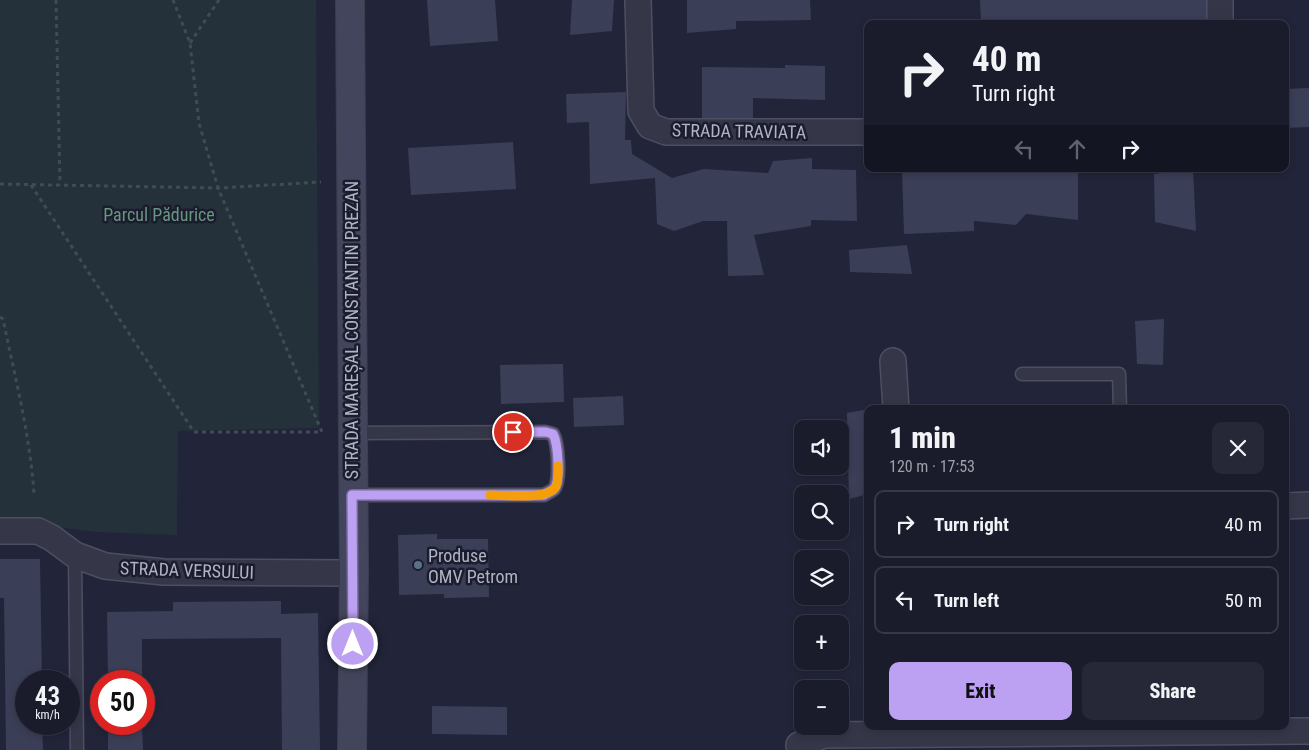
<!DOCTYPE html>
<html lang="en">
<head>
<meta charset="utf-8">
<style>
	:root { --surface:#1a1b2b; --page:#272837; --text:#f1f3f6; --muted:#9fa1a9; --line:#383947; --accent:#bca0f2 }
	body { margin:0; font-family:"Roboto Condensed",sans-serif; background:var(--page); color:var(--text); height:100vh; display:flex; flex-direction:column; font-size:19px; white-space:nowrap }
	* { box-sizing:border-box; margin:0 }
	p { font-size:16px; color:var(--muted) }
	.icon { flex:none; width:28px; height:28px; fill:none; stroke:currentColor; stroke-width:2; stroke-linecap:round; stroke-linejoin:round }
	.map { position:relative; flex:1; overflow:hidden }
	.details { position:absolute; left:864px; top:405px; width:425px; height:325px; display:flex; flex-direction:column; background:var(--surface); border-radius:10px; box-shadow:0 2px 8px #0003,0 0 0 1px var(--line) }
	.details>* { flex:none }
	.hud { position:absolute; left:864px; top:20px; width:425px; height:152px; border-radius:10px; box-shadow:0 2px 8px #0003,0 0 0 1px var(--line); background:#1a1b2b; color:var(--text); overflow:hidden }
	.buttons { position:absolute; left:794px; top:420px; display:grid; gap:10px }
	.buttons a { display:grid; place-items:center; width:55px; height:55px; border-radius:10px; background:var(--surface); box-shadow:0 2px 8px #0003,0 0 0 1px var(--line); font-size:25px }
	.speed { position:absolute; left:15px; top:670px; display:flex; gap:10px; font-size:25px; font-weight:700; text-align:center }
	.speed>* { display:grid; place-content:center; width:65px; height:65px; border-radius:50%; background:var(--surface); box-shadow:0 2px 8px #0003,0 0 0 1px var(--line); line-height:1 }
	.speed small { font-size:12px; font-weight:400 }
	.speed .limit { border:8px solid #d22; background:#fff; color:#111 }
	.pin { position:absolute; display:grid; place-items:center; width:42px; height:42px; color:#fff; margin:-21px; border:2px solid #fff; border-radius:50%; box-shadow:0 1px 5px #0007 }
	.me { position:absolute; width:55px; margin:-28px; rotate:0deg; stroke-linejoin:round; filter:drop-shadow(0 0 4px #0008) }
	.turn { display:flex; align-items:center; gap:18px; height:105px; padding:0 25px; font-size:22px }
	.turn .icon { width:65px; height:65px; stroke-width:2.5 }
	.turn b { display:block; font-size:35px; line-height:42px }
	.lanes { display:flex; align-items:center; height:48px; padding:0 25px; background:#0003; justify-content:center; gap:25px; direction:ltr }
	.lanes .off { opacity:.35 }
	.round { display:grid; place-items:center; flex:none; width:52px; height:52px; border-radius:10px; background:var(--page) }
	.head { display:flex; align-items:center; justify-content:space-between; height:85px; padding:0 25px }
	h1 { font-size:30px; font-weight:800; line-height:38px }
	.button { display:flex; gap:10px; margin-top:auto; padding:10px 25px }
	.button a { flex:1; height:58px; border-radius:10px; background:var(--accent); color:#111; font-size:20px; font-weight:800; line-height:58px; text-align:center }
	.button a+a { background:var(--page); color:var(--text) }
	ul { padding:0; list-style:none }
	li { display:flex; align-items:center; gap:15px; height:68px; margin:0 10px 8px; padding:0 15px; border:2px solid var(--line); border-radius:10px }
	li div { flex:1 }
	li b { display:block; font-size:19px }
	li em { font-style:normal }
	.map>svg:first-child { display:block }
	.green { fill:#24303a }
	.building { fill:#3b3e57 }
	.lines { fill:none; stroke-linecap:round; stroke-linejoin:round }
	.lane-casing { stroke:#4d4f61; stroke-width:15 }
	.street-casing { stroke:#4d4f61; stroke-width:28 }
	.secondary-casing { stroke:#3c3e4f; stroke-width:30 }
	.path { stroke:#3e4c54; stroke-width:3; stroke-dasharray:4 4; stroke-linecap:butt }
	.lane { stroke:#353749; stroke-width:12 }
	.street { stroke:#353749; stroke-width:25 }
	.secondary { stroke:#43455c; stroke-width:28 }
	.route-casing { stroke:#7a689d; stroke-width:12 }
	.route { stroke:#bca0f2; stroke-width:9 }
	.slow { stroke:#f59e0b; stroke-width:9 }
	.service-dot { fill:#5c6f8a; stroke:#1b1d2e; stroke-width:2 }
	.labels { text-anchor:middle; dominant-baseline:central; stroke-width:5; stroke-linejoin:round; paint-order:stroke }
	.street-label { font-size:18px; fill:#b0b2c5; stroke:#1b1d2e }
	.park-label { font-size:18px; fill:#689681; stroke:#1b1d2e }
	.poi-label { font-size:18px; fill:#b0b2c5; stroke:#1b1d2e; text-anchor:start }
</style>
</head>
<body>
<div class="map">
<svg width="1309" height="750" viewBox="0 0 1309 750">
	<rect width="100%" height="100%" fill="#222439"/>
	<polygon class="green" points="0,0 316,0 319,428 178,431 177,535 95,532 42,525 0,526"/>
	<g class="building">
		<polygon points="427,0 495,0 498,41 430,46"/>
		<polygon points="572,0 614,0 612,31 570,35"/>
		<polygon points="687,0 810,0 811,20 736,21 736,29 687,33"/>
		<polygon points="980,0 1206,0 1206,24 1040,24 1040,20 981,24"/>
		<polygon points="785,65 825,66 825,100 753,98 753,118 702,118 702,67 785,68"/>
		<polygon points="1309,88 1309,127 1285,128 1285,89"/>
		<polygon points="626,92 625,140 631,140 632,154 672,178 704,169 768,173 773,161 812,158 812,169 856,170 857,221 811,220 811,226 754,235 764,275 728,276 727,221 703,221 674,231 657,224 655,178 590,184 589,122 567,123 566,94"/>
		<polygon points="513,142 516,189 411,195 408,148"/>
		<polygon points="902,169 1078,169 1078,220 1026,214 1016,225 974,221 974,231 904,234"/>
		<polygon points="1193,169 1196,231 1155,222 1154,174"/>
		<polygon points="907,245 912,274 850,272 849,250"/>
		<polygon points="1164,319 1163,365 1137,364 1135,321"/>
		<polygon points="563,364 564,402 501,404 500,365"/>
		<polygon points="623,396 624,425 574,427 573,398"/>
		<polygon points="868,409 868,494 849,499 847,413"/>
		<polygon points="437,534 437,539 488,539 489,597 444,598 444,594 399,595 398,535"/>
		<polygon points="0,559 40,559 42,681 26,681 26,724 42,724 43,750 6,750 4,598 0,598"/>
		<polygon points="281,601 281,614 318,613 320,750 282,750 281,638 142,639 142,681 108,681 107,612 173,611 173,602"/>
		<polygon points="432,706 507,707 507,735 432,734"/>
		<polygon points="108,724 142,724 143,750 108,750"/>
	</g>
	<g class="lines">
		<g class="lane-casing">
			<g id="lane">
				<polyline points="1022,374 1119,374 1120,409"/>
				<path d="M 352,433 L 545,432 L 553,434 C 558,443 561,481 554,489 C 552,491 547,493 544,495 L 352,495"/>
				<polyline points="75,555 77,750"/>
			</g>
		</g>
		<g class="street-casing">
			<g id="street">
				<polyline points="638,0 641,111 650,126 666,132 868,132"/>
				<polyline points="1220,24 1220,0"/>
				<polyline points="893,361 896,409"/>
				<polyline points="1285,506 1309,505"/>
				<polyline points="0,531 38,531 52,538 75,555 105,566 164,572 354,573"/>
				<polyline points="799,745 824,735 1309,731"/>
			</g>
		</g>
		<g class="secondary-casing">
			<polyline id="secondary" points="350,0 354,573 352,750"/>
		</g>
		<g class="path">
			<polyline points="56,0 60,184"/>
			<polyline points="190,43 219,0"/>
			<polyline points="0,184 218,188 321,182"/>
			<polyline points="31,185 194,432 322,432 218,188 199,123 190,43 173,0"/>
			<path d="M 0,317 L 3,319 C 15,377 30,435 34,494"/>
		</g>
		<use href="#lane" class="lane"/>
		<use href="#street" class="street"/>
		<use href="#secondary" class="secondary"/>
	</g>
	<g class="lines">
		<g class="route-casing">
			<path id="route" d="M 353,644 L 352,495 L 544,495 C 547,493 552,491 554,489 C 561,481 558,443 553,434 L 546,432 L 513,432"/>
		</g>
		<use href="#route" class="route"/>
		<path class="slow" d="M 490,495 C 505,495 545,500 555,488 C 559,483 558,472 558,466"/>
	</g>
	<circle class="service-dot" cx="418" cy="565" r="5"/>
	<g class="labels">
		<g class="street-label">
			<text transform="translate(739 131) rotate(1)">STRADA TRAVIATA</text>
			<text transform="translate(351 330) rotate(-90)">STRADA MAREȘAL CONSTANTIN PREZAN</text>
			<text transform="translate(187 570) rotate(2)">STRADA VERSULUI</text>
		</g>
		<g class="park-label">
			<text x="159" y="214">Parcul Pădurice</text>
		</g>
		<g class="poi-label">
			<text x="428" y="555">Produse<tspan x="428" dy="21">OMV Petrom</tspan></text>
		</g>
	</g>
</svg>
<div class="buttons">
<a><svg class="icon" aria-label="sound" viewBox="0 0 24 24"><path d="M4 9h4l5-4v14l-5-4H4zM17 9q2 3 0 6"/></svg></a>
<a><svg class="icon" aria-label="search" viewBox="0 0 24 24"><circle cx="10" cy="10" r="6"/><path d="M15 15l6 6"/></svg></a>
<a><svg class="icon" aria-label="layers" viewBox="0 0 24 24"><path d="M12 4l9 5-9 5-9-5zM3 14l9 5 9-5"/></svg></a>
<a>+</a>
<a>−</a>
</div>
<div class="speed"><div>43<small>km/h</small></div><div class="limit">50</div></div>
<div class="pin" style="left:513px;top:432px;background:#d93025"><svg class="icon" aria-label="arrive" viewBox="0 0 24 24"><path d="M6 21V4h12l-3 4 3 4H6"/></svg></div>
<svg class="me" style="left:353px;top:644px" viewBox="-20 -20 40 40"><circle r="17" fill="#bca0f2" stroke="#fff" stroke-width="3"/><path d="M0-11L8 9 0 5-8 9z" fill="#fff"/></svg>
<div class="hud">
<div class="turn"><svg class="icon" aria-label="right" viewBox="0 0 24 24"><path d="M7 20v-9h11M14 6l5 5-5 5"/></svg><div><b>40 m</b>Turn right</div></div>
<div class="lanes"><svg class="icon off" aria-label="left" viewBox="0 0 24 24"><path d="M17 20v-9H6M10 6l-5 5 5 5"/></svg><svg class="icon off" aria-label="ahead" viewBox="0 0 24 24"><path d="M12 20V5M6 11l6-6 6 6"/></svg><svg class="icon" aria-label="right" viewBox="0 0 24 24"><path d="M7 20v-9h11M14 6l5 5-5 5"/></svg></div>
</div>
<section class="details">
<div class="head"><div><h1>1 min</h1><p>120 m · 17:53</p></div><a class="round"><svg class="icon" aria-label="close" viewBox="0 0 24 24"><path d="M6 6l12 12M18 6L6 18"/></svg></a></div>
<ul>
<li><svg class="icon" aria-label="right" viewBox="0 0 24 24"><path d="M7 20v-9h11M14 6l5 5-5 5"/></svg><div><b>Turn right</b></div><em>40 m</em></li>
<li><svg class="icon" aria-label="left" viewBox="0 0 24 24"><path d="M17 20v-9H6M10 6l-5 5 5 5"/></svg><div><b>Turn left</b></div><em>50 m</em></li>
</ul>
<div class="button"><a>Exit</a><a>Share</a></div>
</section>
</div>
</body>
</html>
